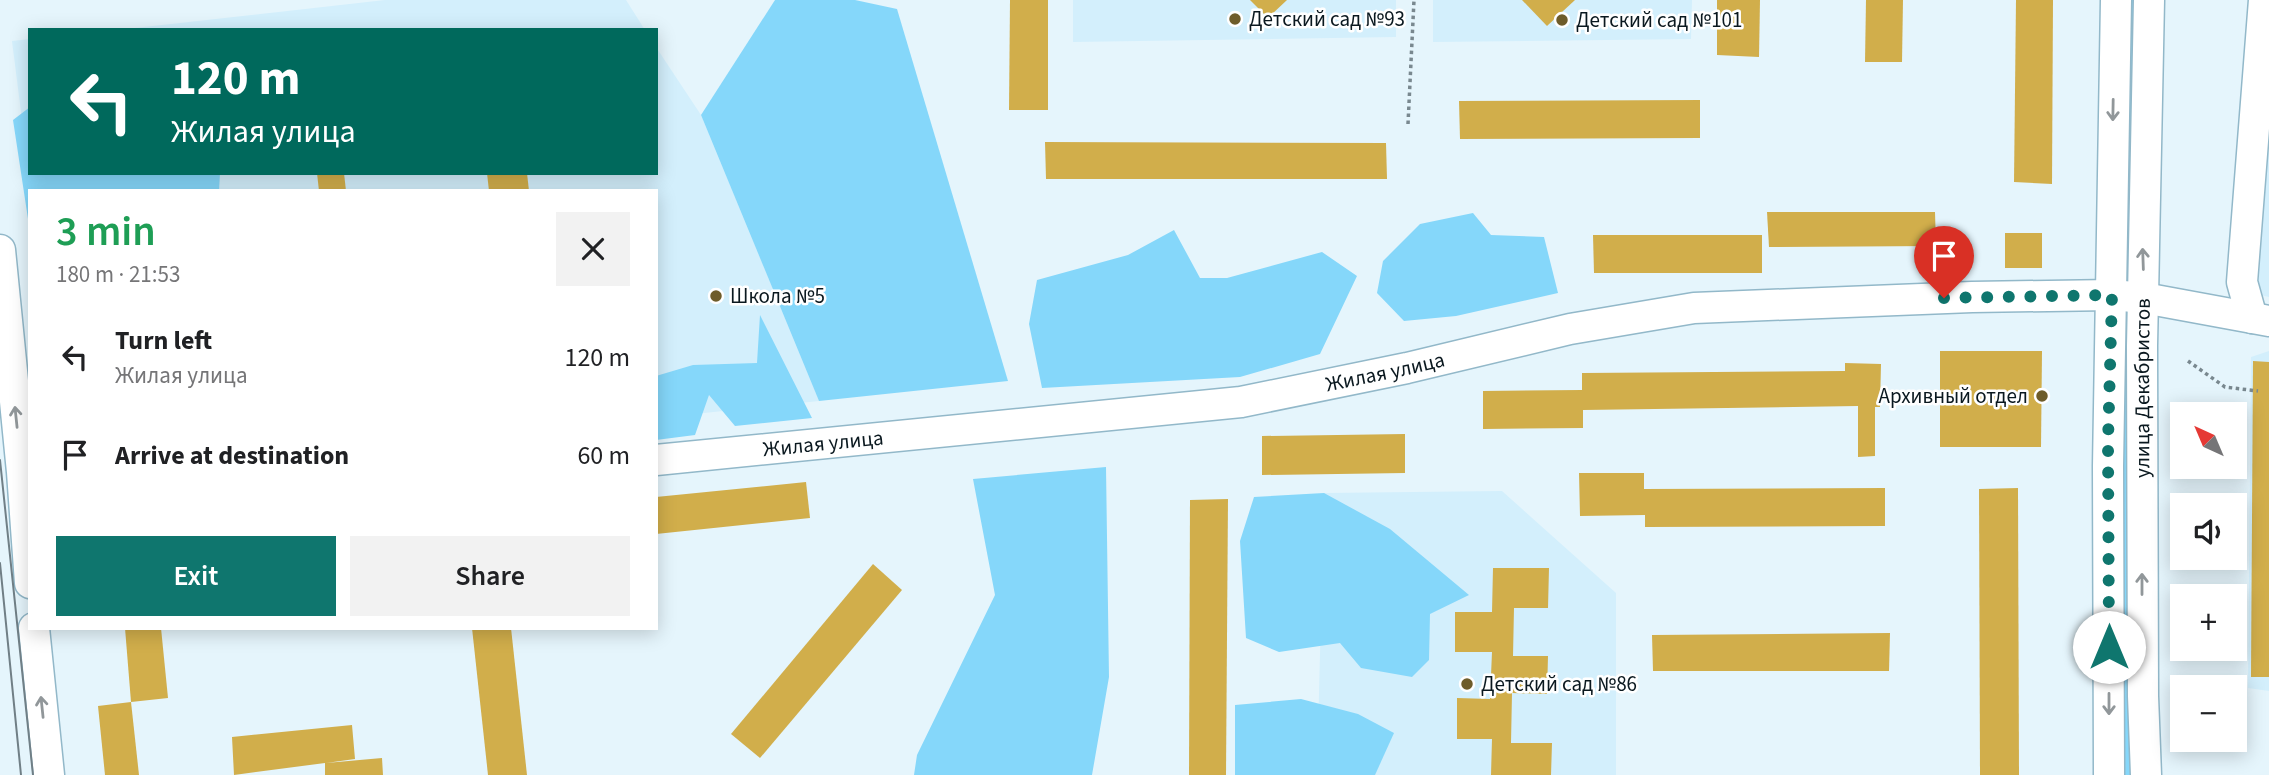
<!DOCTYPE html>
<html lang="en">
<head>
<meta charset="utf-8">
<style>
	:root { --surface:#fff; --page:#f2f2f2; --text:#202124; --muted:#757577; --accent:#0f766e }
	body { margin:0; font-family:"Source Sans 3",sans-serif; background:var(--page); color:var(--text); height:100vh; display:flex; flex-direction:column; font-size:26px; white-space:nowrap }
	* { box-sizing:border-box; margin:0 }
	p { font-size:23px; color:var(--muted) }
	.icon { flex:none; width:38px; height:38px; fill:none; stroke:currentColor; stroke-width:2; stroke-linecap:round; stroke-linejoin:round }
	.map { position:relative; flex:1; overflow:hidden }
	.sheet { position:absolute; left:28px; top:189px; width:630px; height:441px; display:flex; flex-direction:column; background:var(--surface); border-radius:0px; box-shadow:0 4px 18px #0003 }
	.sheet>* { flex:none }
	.guide { position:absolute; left:28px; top:28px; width:630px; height:147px; border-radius:0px; box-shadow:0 4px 18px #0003; background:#00695c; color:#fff; overflow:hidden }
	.needle { width:46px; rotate:316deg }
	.tools { position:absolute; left:2170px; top:402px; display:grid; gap:14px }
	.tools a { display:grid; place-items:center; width:77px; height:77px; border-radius:0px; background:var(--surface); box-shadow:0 4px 18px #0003; font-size:35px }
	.pin { position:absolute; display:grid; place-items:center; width:60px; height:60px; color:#fff; margin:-72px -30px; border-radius:50% 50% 50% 0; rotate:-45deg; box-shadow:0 0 7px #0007 }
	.pin .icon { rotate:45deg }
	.me { position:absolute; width:77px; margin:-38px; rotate:0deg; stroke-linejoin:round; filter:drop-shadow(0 0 5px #0008) }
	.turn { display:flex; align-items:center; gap:24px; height:147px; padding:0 28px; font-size:32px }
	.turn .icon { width:91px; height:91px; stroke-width:2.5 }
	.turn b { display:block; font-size:49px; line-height:60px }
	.round { display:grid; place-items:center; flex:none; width:74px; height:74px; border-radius:0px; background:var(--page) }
	.summary { display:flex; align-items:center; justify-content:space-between; height:119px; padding:0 28px }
	h1 { font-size:42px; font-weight:600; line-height:52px; color:#1e9e55 }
	.action { display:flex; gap:14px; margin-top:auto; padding:14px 28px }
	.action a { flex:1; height:80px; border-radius:0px; background:var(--accent); color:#fff; font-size:28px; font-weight:600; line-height:80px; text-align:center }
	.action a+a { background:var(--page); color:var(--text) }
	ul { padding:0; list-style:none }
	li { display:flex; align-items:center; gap:21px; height:98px; padding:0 28px }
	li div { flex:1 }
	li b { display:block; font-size:26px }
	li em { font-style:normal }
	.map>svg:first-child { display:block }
	.built { fill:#d3effc }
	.green { fill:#85d7fa }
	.building { fill:#d1ae4b }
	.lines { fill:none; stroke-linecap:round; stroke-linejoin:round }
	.minor-casing { stroke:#92b8c9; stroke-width:33 }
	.path { stroke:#79888f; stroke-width:3.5; stroke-dasharray:3.5 3.5; stroke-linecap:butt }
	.minor { stroke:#fff; stroke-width:30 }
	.tram { stroke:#707f86; stroke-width:2 }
	.oneway { stroke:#91979a }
	.route { stroke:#0f766e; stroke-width:12; stroke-dasharray:0 21.6 }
	.poi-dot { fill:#6e5c2a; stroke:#fff; stroke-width:2.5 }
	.labels { text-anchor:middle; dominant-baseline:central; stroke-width:5; stroke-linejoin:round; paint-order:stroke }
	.poi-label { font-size:21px; fill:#0a181f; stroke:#fff; text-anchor:start }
	.street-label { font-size:21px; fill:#0a181f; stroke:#fff }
</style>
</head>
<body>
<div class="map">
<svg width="2269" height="775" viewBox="0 0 2269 775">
	<rect width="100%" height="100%" fill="#e5f5fc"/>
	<g class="built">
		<polygon points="385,0 626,0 645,30 117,30"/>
		<polygon points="1073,0 1396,0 1396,37 1073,42"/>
		<polygon points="1433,0 1692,0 1691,39 1433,42"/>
		<polygon points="30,39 30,173 656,173 656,47 701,115 819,401 656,418 656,191 31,191 12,41"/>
		<polygon points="2269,58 2269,297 2255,294"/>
		<polygon points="2269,351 2269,691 2248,688 2251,357"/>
		<polygon points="1502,491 1616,593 1616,775 1317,775 1324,493"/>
	</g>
	<g class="green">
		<polygon points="775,0 855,0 897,9 1008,381 819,401 701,115"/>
		<polygon points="2128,0 2137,0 2131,268 2123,266"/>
		<polygon points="30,107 30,173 220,173 219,191 30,191 30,232 13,120"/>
		<polygon points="1473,213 1491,235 1544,237 1558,293 1456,316 1404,321 1377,293 1383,261 1420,224"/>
		<polygon points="1174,230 1200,278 1227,278 1322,252 1357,276 1320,354 1240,377 1042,388 1029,324 1037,280 1128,255"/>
		<polygon points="760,315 812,418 735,426 709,395 695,435 656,440 656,376 693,365 757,363"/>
		<polygon points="2122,325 2130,327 2130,775 2120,775"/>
		<polygon points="1106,467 1109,677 1092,775 914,775 917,755 995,595 973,479"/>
		<polygon points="1324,493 1390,529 1469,595 1430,614 1429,660 1412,677 1361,668 1340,643 1279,652 1246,638 1240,541 1254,497"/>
		<polygon points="1301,699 1358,714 1394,733 1375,775 1235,775 1235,705"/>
	</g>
	<g class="building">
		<polygon points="1010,0 1048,0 1048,110 1009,110"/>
		<polygon points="1250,0 1287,0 1268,18"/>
		<polygon points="1522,0 1575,0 1547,26"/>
		<polygon points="1717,0 1760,0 1759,57 1717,55"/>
		<polygon points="1866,0 1903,0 1902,62 1865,62"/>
		<polygon points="2016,0 2053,0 2052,184 2014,182"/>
		<polygon points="1700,100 1700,138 1460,139 1459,101"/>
		<polygon points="1045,142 1386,143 1387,179 1046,179"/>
		<polygon points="317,173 344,173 346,191 319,191"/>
		<polygon points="487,173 527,173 529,191 489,191"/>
		<polygon points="1767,212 1935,212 1936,246 1769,247"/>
		<rect x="2005" y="233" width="37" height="35"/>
		<polygon points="1593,235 1762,235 1762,273 1594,273"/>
		<polygon points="1940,351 2042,351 2041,447 1940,447"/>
		<polygon points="2253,361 2269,362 2269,677 2251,677"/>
		<polygon points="1845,363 1881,364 1880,407 1875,407 1875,456 1858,457 1858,406 1583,410 1583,428 1483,429 1483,391 1582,390 1582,373 1845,371"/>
		<polygon points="1405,434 1405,473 1262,475 1262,436"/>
		<polygon points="1579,473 1644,473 1644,489 1885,488 1885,526 1645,527 1645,515 1580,516"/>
		<polygon points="806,482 810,518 656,534 656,497"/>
		<polygon points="2018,488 2019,775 1980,775 1979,489"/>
		<polygon points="1228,499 1226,775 1189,775 1190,500"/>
		<polygon points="873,564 902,590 760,758 731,734"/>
		<polygon points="1493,568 1549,568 1548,608 1514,608 1513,656 1548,656 1547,694 1512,693 1511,743 1552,743 1551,775 1491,775 1492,739 1457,739 1457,698 1490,699 1492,652 1455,652 1455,612 1492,612"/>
		<polygon points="125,628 161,628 168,698 131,702"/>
		<polygon points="472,628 511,628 527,775 488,775"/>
		<polygon points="1890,633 1889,671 1653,671 1652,635"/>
		<polygon points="131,702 139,775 105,775 98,706"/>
		<polygon points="352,725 355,759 326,763 382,758 383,775 325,775 325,763 234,775 232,737"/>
	</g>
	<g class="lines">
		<g class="minor-casing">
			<g id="minor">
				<polyline points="0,250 22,472 30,583"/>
				<polyline points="2252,318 2242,282 2264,0"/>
				<path id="s1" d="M 656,460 L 1241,402 L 1407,368 L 1570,329 L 1694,308 L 1972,297 L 2112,295 L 2144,298 L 2269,321"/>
				<polyline points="34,628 49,775"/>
				<polyline points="2109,775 2108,466 2116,0"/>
				<path id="s2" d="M 2146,775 L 2143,696 L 2142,346 L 2149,0"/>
			</g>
		</g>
		<g class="path">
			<polyline points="1408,124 1414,0"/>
			<polyline points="2188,361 2225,387 2258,391"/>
		</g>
		<use href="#minor" class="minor"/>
		<g class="tram">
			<polyline points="0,460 33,775"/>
			<polyline points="0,563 21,775"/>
		</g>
	</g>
	<defs><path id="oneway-shaft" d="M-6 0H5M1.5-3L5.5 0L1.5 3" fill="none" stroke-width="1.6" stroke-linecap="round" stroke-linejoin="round" transform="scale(1.75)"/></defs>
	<g class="oneway">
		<use href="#oneway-shaft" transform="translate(2113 110) rotate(91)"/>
		<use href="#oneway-shaft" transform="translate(2143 259) rotate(-92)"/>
		<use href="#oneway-shaft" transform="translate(16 417) rotate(-96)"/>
		<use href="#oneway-shaft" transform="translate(2142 584) rotate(-90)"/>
		<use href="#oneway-shaft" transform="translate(2109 704) rotate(90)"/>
		<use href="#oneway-shaft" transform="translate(42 707) rotate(-96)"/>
	</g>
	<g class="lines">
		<polyline class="route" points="1944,298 2112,295 2108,442 2109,647"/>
	</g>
	<g class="poi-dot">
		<circle cx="1235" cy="19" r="7"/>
		<circle cx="1562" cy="20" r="7"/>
		<circle cx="716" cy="296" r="7"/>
		<circle cx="2042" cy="396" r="7"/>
		<circle cx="1467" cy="684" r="7"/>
	</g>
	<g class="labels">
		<g class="poi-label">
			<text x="1249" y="19">Детский сад №93</text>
			<text x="1576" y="20">Детский сад №101</text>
			<text x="730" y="296">Школа №5</text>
			<text x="2028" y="396" text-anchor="end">Архивный отдел</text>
			<text x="1481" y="684">Детский сад №86</text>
		</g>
		<g class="street-label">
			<text stroke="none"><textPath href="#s1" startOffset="735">Жилая улица</textPath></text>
			<text stroke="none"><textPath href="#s2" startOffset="387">улица Декабристов</textPath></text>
			<text stroke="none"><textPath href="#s1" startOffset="168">Жилая улица</textPath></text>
		</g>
	</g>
</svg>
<div class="tools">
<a><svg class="needle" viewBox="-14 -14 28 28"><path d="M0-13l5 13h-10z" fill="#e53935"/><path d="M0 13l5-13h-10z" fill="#757577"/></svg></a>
<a><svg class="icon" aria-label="sound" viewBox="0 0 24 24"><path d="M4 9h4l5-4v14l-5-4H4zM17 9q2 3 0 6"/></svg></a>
<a>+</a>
<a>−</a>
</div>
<div class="pin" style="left:1944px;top:298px;background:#d93025"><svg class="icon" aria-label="arrive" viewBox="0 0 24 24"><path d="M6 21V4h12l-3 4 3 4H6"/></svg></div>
<svg class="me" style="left:2109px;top:647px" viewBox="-20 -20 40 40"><circle r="19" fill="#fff"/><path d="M0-13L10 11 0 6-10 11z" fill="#0f766e"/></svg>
<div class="guide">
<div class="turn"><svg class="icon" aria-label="left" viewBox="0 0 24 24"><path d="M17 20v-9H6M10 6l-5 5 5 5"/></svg><div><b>120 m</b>Жилая улица</div></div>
</div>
<section class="sheet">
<div class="summary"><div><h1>3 min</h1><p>180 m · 21:53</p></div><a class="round"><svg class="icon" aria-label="close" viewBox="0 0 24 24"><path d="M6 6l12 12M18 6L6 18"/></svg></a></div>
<ul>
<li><svg class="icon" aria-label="left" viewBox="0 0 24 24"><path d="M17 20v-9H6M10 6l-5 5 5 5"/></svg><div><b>Turn left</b><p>Жилая улица</p></div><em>120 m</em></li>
<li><svg class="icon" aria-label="arrive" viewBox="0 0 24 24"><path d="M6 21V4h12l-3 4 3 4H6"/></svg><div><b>Arrive at destination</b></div><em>60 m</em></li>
</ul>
<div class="action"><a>Exit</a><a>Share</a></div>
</section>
</div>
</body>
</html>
